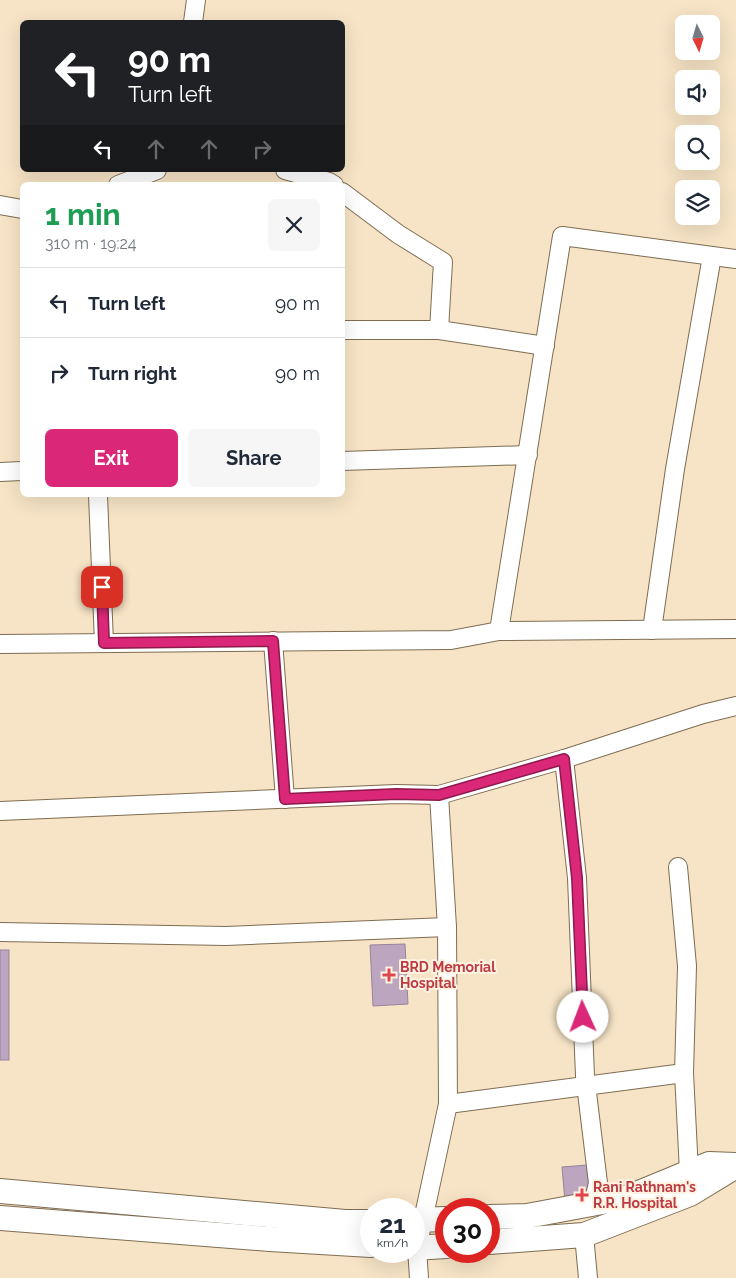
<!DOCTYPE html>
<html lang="en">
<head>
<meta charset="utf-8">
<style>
	:root { --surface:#fff; --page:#f6f6f7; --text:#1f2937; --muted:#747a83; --line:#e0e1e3; --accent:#db2777 }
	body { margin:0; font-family:Raleway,sans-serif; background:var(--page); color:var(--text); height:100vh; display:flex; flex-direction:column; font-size:19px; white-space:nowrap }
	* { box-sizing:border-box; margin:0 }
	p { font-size:16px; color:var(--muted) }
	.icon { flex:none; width:28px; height:28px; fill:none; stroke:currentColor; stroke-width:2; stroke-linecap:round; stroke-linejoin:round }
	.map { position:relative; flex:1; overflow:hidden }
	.drawer { position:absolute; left:20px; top:182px; width:325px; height:315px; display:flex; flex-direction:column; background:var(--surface); border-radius:8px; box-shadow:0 5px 20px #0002 }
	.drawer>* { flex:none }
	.guide { position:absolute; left:20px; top:20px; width:325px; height:152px; border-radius:8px; box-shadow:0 5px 20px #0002; background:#202124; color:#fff; overflow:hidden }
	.needle { width:32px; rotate:175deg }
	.tools { position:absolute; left:675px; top:15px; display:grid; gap:10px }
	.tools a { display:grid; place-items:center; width:45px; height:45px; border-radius:8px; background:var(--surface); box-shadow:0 5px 20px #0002; font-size:25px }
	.speed { position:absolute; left:360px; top:1198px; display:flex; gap:10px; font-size:25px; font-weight:700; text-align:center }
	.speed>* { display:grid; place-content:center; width:65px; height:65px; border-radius:50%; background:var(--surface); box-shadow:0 5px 20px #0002; line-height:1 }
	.speed small { font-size:12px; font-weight:400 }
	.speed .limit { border:8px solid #d22; background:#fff; color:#111 }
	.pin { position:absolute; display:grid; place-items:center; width:42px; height:42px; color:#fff; margin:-21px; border-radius:10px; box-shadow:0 2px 8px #0006 }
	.me { position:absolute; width:55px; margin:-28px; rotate:358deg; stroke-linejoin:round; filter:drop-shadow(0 0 4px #0008) }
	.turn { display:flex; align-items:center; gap:18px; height:105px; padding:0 25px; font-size:22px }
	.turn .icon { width:65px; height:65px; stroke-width:2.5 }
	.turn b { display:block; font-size:35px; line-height:42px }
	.lanes { display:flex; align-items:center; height:48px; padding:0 25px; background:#0003; justify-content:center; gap:25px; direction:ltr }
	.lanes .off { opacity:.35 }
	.round { display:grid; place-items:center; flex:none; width:52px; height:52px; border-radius:8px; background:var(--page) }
	.head { display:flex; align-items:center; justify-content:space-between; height:85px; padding:0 25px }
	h1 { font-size:30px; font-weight:700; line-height:38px; color:#1e9e55 }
	.button { display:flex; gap:10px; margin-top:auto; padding:10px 25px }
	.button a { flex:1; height:58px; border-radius:8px; background:var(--accent); color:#fff; font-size:20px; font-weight:700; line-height:58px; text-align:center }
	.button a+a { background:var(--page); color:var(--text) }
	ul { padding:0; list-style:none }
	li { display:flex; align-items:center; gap:15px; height:70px; padding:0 25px; border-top:1px solid var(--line) }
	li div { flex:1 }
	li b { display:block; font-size:19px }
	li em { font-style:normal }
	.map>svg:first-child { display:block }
	.building { fill:#bca5bf; stroke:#99829b }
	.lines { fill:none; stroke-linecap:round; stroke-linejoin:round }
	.street-casing { stroke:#7e6d52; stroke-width:20 }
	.secondary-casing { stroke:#7e6d52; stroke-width:26 }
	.street { stroke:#fff; stroke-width:18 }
	.secondary { stroke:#fff; stroke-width:24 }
	.route-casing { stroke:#8e194d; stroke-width:12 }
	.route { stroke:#db2777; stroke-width:9 }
	.health-dot { fill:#e0444e; stroke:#fef2e0; stroke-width:2 }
	.labels { text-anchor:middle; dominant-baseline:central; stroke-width:4; stroke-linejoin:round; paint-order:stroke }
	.health-label { font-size:14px; font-weight:bold; fill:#be3a42; stroke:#fef2e0; text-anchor:start }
</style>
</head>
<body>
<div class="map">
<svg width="736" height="1278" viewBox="0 0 736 1278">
	<rect width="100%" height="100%" fill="#f7e4c6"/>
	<g class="building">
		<polygon points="405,944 408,1004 373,1006 370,945"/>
		<rect x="0" y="950" width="9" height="110"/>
		<polygon points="587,1165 590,1200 565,1202 562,1167"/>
	</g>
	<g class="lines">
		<g class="street-casing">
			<g id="street">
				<polyline points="193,22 196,0"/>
				<polyline points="285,170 329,182 334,185"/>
				<polyline points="118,185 157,170"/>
				<polyline points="342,192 398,234 443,262 439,330 545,346"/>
				<polyline points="0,205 22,209"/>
				<polyline points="342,330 439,330"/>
				<polyline points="342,461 528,455"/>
				<polyline points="0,472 22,471"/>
				<polyline points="98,495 104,643"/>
				<polyline points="652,630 675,469 712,256"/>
				<polyline points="499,631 562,236 736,259"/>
				<polyline points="273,641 285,799"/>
				<polyline points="0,644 451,640 499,631 736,629"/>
				<polyline points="564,759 577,878 585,1076 598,1183 593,1204"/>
				<polyline points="0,811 396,794 439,795 564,759 703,714 736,706"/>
				<polyline points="678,867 687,966 684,1073 689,1172"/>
				<polyline points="0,932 226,936 447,927"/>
				<polyline points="448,1104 684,1073"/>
				<polyline points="584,1235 588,1278"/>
				<polyline points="419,1278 417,1248 448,1104 447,927 439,795"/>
			</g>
		</g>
		<g class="secondary-casing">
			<g id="secondary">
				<polyline points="0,1191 345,1222 371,1222"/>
				<polyline points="489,1217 527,1216 629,1197 709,1164 736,1165"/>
				<polyline points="0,1218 270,1239 371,1245"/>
				<polyline points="414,1220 446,1219"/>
				<polyline points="489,1242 584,1235 690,1194 736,1166"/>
				<polyline points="414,1248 446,1246"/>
			</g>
		</g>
		<use href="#street" class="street"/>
		<use href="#secondary" class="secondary"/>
	</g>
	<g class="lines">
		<g class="route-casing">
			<polyline id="route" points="102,587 104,643 273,641 285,799 396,794 439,795 564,759 577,878 583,1017"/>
		</g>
		<use href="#route" class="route"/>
	</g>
	<g class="health-dot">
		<path d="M386.5 967.5h5v5h5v5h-5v5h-5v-5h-5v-5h5z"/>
		<path d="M579.5 1187.5h5v5h5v5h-5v5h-5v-5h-5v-5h5z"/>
	</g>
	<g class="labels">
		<g class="health-label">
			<text x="400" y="967">BRD Memorial<tspan x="400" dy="16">Hospital</tspan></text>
			<text x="593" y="1187">Rani Rathnam's<tspan x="593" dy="16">R.R. Hospital</tspan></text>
		</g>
	</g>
</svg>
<div class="tools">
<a><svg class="needle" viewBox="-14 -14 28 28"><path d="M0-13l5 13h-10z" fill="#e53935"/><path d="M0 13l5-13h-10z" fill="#747a83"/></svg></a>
<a><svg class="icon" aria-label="sound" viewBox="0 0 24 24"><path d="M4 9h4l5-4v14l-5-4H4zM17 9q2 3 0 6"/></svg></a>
<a><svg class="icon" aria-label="search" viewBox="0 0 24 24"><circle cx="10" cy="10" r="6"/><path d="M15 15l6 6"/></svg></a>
<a><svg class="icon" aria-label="layers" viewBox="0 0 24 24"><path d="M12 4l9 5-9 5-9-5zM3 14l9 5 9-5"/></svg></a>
</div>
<div class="speed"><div>21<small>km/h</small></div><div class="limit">30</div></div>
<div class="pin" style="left:102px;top:587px;background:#d93025"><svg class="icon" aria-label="arrive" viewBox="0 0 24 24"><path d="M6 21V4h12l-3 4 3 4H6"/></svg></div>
<svg class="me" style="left:583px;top:1017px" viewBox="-20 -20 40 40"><circle r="19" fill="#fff"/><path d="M0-13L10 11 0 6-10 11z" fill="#db2777"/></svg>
<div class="guide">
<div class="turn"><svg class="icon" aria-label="left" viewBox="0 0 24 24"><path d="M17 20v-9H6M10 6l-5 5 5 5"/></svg><div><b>90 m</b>Turn left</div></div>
<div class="lanes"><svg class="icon" aria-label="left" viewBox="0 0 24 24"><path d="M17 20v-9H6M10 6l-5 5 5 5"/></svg><svg class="icon off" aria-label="ahead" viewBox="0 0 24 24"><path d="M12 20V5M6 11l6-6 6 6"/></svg><svg class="icon off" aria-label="ahead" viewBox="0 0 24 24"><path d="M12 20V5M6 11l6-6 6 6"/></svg><svg class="icon off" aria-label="right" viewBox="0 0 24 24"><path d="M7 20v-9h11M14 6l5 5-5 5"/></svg></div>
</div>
<section class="drawer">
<div class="head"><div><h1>1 min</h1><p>310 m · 19:24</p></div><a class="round"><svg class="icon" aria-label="close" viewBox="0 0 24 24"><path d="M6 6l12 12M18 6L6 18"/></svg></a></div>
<ul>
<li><svg class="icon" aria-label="left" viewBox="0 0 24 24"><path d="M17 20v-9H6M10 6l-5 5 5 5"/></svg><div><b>Turn left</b></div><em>90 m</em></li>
<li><svg class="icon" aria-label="right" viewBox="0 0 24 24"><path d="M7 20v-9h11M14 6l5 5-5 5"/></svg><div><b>Turn right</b></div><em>90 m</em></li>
</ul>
<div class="button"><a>Exit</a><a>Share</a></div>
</section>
</div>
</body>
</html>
